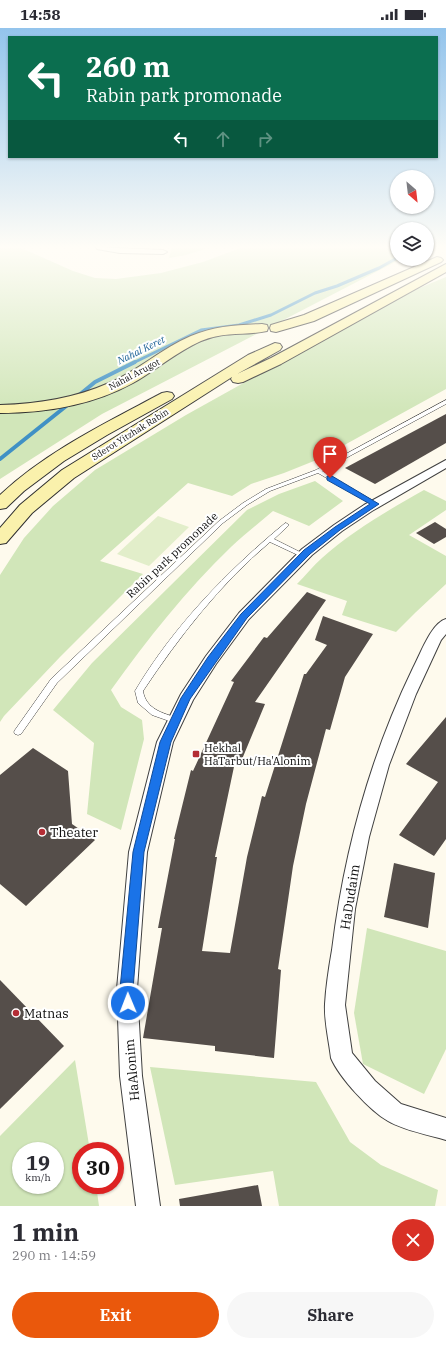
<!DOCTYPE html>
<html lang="en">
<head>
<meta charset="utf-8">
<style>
	:root { --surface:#fff; --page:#f7f7f7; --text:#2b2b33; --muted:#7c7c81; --accent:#ea580c }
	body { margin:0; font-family:"IBM Plex Serif",serif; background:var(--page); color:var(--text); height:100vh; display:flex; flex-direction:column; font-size:15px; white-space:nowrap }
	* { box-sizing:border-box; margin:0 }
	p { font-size:13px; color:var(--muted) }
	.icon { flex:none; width:22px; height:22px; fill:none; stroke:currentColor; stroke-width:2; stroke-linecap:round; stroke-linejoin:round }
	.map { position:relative; height:1178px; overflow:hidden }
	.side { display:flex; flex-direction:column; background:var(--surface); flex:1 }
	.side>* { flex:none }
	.banner { position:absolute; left:8px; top:8px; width:430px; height:122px; border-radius:0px; box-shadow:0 1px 3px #0004; background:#0b6e4f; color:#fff; overflow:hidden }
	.needle { width:26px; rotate:152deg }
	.tools { position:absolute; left:390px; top:142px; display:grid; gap:8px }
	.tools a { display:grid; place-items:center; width:44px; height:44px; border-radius:50%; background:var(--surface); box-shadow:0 1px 3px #0004; font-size:20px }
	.speed { position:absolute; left:12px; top:1114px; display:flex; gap:8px; font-size:20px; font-weight:700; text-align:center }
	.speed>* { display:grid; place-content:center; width:52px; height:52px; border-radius:50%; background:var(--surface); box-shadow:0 1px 3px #0004; line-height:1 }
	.speed small { font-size:10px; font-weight:400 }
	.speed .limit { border:6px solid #d22; background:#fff; color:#111 }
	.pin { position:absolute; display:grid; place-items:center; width:34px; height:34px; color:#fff; margin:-41px -17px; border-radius:50% 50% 50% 0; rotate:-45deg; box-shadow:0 0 4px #0007 }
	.pin .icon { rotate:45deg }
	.me { position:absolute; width:44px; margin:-22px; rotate:359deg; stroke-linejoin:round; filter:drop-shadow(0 0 3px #0008) }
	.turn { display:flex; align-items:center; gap:14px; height:84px; padding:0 12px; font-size:18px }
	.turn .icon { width:52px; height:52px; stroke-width:2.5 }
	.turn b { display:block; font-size:28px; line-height:34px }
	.lanes { display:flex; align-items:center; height:38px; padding:0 12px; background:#0003; justify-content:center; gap:20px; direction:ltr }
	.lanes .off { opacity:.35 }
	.round { display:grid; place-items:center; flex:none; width:42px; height:42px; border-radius:21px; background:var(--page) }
	.headline { display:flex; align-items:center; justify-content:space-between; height:68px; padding:0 12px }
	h1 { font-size:24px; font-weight:700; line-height:30px }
	.primary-button { display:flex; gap:8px; margin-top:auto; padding:8px 12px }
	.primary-button a { flex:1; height:46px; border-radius:24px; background:var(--accent); color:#fff; font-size:16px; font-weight:700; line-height:46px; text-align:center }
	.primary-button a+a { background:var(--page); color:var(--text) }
	.status { display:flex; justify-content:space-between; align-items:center; height:28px; padding:0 20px; background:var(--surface); direction:ltr }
	.status svg { height:11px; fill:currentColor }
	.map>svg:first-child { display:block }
	.green { fill:#d1e6b9; fill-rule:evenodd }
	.pitch { fill:#e2eeca }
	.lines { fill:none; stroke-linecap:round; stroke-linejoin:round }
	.stream-far1 { stroke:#4091c5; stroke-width:3 }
	.stream { stroke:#4091c5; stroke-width:4 }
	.building { fill:#554e4a }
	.lane-casing { stroke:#404040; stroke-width:1 }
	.street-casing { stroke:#404040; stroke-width:2 }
	.secondary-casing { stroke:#2f2f2f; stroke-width:2 }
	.lane { fill:#fff; fill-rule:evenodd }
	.street { fill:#fff; fill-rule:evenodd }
	.secondary { fill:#faf1ac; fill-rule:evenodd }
	.route { fill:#1a73e8; stroke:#114b97 }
	.poi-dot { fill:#b42d35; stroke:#fff; stroke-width:1.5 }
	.labels { text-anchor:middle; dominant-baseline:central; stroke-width:4; stroke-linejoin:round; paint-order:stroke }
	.far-street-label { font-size:9px; fill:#0d0d0d; stroke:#fff }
	.far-water-label { font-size:10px; font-style:italic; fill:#1e6397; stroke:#fff }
	.street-label { font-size:11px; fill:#0d0d0d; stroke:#fff }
	.poi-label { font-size:11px; fill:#0d0d0d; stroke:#fff; text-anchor:start }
	.near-poi-label { font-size:13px; fill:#0d0d0d; stroke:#fff; text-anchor:start }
	.near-street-label { font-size:13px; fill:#0d0d0d; stroke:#fff }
</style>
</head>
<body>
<div class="status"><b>14:58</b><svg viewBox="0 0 49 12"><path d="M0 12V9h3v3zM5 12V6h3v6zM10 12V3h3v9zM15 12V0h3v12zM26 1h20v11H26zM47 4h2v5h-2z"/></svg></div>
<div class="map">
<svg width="446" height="1178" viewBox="0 0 446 1178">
	<rect width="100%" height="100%" fill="#fefaed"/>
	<g class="green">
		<polygon points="0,219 19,219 73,243 95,250 116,251 161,245 203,234 243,219 397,219 397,231 401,231 102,386 0,451"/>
		<polygon points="172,219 211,219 186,227 169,230"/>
		<polygon points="446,249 446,361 319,431 284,445 251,456 232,468 188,455 100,533 143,546 60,629 4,688 0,694 0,547 24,510 53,478 95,442 186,387 367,286 405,266"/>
		<path d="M 315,453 L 343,473 L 309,498 L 273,483 C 259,495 245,506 231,519 C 186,562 147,612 111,662 L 121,679 L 142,692 L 144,711 L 121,802 L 87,786 L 94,715 L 53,682 L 92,635 L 247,482 L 279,466 Z"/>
		<path d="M 424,462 L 446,473 L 446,482 L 409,507 L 446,528 L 446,556 L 416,584 L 396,604 L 342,587 L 347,573 L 297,556 C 305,548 313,538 322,530 C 351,504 390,481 424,462 Z"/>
		<polygon points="367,900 446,923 446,1021 424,1066 363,1036 354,985"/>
		<path d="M 75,1032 L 90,1123 L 81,1123 L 81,1157 L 96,1157 L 99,1178 L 0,1178 L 0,1108 ZM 21,1123 L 55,1123 L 55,1157 L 21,1157 Z"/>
		<polygon points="150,1039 316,1054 350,1114 381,1137 438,1162 435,1178 279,1178 273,1143 175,1157"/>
	</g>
	<polygon class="pitch" points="158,488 189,499 149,538 117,526"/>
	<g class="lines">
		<polyline class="stream-far1" points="133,335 201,302 239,297 271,287 315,265 337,258 379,240 397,230"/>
		<g class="stream">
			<polyline points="78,368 95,354 135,334"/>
			<polyline points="0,431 70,375"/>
		</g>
	</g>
	<g class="building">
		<polygon points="446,386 446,415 375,456 345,440"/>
		<polygon points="435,494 446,501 446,509 434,516 416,505"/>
		<polygon points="307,564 326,572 255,674 265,676 240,736 235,734 215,829 217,829 202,923 230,925 247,829 262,768 265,769 304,646 306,646 327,617 315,612 323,588 373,606 345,649 330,702 326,701 306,776 293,838 278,941 281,942 274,1030 215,1023 215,1018 143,1010 162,900 158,900 175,811 174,811 191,742 193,743 234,654 231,653 264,609 267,610"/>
		<polygon points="446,689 446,811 434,828 399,807 438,754 406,736"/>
		<polygon points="33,720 68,743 72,796 95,812 26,878 0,856 0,747"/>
		<polygon points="394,835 435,845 428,900 384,889"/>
		<polygon points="0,952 64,1018 0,1081"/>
		<polygon points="258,1157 262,1178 180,1178 179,1171"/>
	</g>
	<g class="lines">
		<g class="lane-casing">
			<g id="lane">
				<polygon points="446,372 446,376 322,443 377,475 378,476 377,477 373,477 318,445 270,463 247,477 223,495 57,655 21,706 18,707 15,706 14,704 15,702 51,651 219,493 243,475 266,461 316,442"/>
				<path d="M 286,495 L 289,497 L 288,498 L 274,511 L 306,527 L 307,528 L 306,529 L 302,529 L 270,514 C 220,556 179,609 143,663 C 146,681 162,685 178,690 L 179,692 L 178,694 L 175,695 L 152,687 L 138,675 L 135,663 C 173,599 227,543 284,496 Z"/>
			</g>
		</g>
		<g class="street-casing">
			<g id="street">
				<polygon points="96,219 163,222 167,224 163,226 120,225 97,221"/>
				<polygon points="446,432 446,440 372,483 342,503 312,527 249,591 216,636 193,672 173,714 147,824 137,961 142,1048 160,1178 136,1178 120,1048 117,961 129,824 157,714 181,666 206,628 239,585 302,521 334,497 364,477"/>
				<path d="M 446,591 L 446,606 L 441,612 L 416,666 L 389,737 L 369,809 L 355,881 L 345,977 L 352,1025 L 375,1053 L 401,1076 L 446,1090 L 446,1112 C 429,1107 403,1102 388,1093 C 370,1083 339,1049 331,1030 C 329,1013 324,993 325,976 C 326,958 329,939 332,922 C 344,824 370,729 413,640 C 420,627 431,595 446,591 Z"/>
			</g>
		</g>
		<g class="secondary-casing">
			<g id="secondary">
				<polygon points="437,229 441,230 443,232 441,234 314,293 276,304 271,303 270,300 271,297 304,287"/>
				<polygon points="446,236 446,244 281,336 243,354 238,355 233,354 231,351 232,349 74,450 32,485 6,515 0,516 0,500 20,477 62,442 248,327 275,315 280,316 282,319 280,322 237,346 271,330"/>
				<path d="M 262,296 L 267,297 L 268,300 L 267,303 C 244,308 225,303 201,313 C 176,324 156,342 133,355 C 93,377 45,385 0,385 L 0,377 C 38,376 75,370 109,355 C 138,343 162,320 191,308 C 214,298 237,297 262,296 Z"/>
				<path d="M 167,364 L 172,365 L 174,368 L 172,371 L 107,407 L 64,433 L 24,463 L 6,480 L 0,481 L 0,467 C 47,423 106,395 162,365 Z"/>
			</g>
		</g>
		<use href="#lane" class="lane"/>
		<use href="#street" class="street"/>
		<use href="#secondary" class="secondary"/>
	</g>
	<linearGradient id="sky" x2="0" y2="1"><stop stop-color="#93c4ec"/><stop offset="0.57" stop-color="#fffdf7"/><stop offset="1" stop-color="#fffdf7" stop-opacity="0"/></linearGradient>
	<rect width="446" height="384" fill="url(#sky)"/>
	<polygon class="route" points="327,448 332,448 379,476 340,502 310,526 247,590 190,671 171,714 144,824 133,961 134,975 132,980 128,982 123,980 121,975 120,961 133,824 160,714 181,670 208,629 241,586 304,522 335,499 370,476 327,452"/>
	<g class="poi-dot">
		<rect x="192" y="722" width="8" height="8" rx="2"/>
		<circle cx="42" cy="804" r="4"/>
		<circle cx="16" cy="985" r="4"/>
	</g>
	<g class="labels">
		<g class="far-street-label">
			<text transform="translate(134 346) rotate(-28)">Nahal Arugot</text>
			<text transform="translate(130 406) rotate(-32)">Sderot Yitzhak Rabin</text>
		</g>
		<g class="far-water-label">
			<text transform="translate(141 322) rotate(-26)">Nahal Keret</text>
		</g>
		<g class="street-label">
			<text transform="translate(172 527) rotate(-43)">Rabin park promonade</text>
		</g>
		<g class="poi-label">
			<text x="204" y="720">Hekhal<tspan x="204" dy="13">HaTarbut/Ha'Alonim</tspan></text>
		</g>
		<g class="near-poi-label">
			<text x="50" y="804">Theater</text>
			<text x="24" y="985">Matnas</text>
		</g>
		<g class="near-street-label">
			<text transform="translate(350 869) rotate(-81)">HaDudaim</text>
			<text transform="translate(132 1042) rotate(-95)">HaAlonim</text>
		</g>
	</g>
</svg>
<div class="tools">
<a><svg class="needle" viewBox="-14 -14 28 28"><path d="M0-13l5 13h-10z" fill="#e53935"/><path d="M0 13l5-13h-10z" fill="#7c7c81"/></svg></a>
<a><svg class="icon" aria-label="layers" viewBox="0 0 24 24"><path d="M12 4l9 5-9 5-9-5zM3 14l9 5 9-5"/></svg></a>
</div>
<div class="speed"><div>19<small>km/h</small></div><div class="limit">30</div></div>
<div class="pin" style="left:330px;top:450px;background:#d93025"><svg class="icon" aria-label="arrive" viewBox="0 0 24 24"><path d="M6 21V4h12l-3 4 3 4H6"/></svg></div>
<svg class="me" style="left:128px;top:975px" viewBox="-20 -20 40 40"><circle r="17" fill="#1a73e8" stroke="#fff" stroke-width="3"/><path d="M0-11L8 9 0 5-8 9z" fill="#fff"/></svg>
<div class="banner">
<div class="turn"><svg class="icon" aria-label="left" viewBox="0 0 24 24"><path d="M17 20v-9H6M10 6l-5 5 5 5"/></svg><div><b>260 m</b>Rabin park promonade</div></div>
<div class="lanes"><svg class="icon" aria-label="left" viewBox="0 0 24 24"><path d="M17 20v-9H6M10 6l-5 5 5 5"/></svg><svg class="icon off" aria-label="ahead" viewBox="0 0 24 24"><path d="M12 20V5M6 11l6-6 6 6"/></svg><svg class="icon off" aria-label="right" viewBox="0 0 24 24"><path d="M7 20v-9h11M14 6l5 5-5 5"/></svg></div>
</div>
</div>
<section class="side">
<div class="headline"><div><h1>1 min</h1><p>290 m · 14:59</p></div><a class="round" style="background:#d93025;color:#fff"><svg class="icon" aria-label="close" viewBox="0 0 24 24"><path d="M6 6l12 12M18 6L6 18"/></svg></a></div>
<div class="primary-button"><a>Exit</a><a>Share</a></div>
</section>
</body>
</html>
